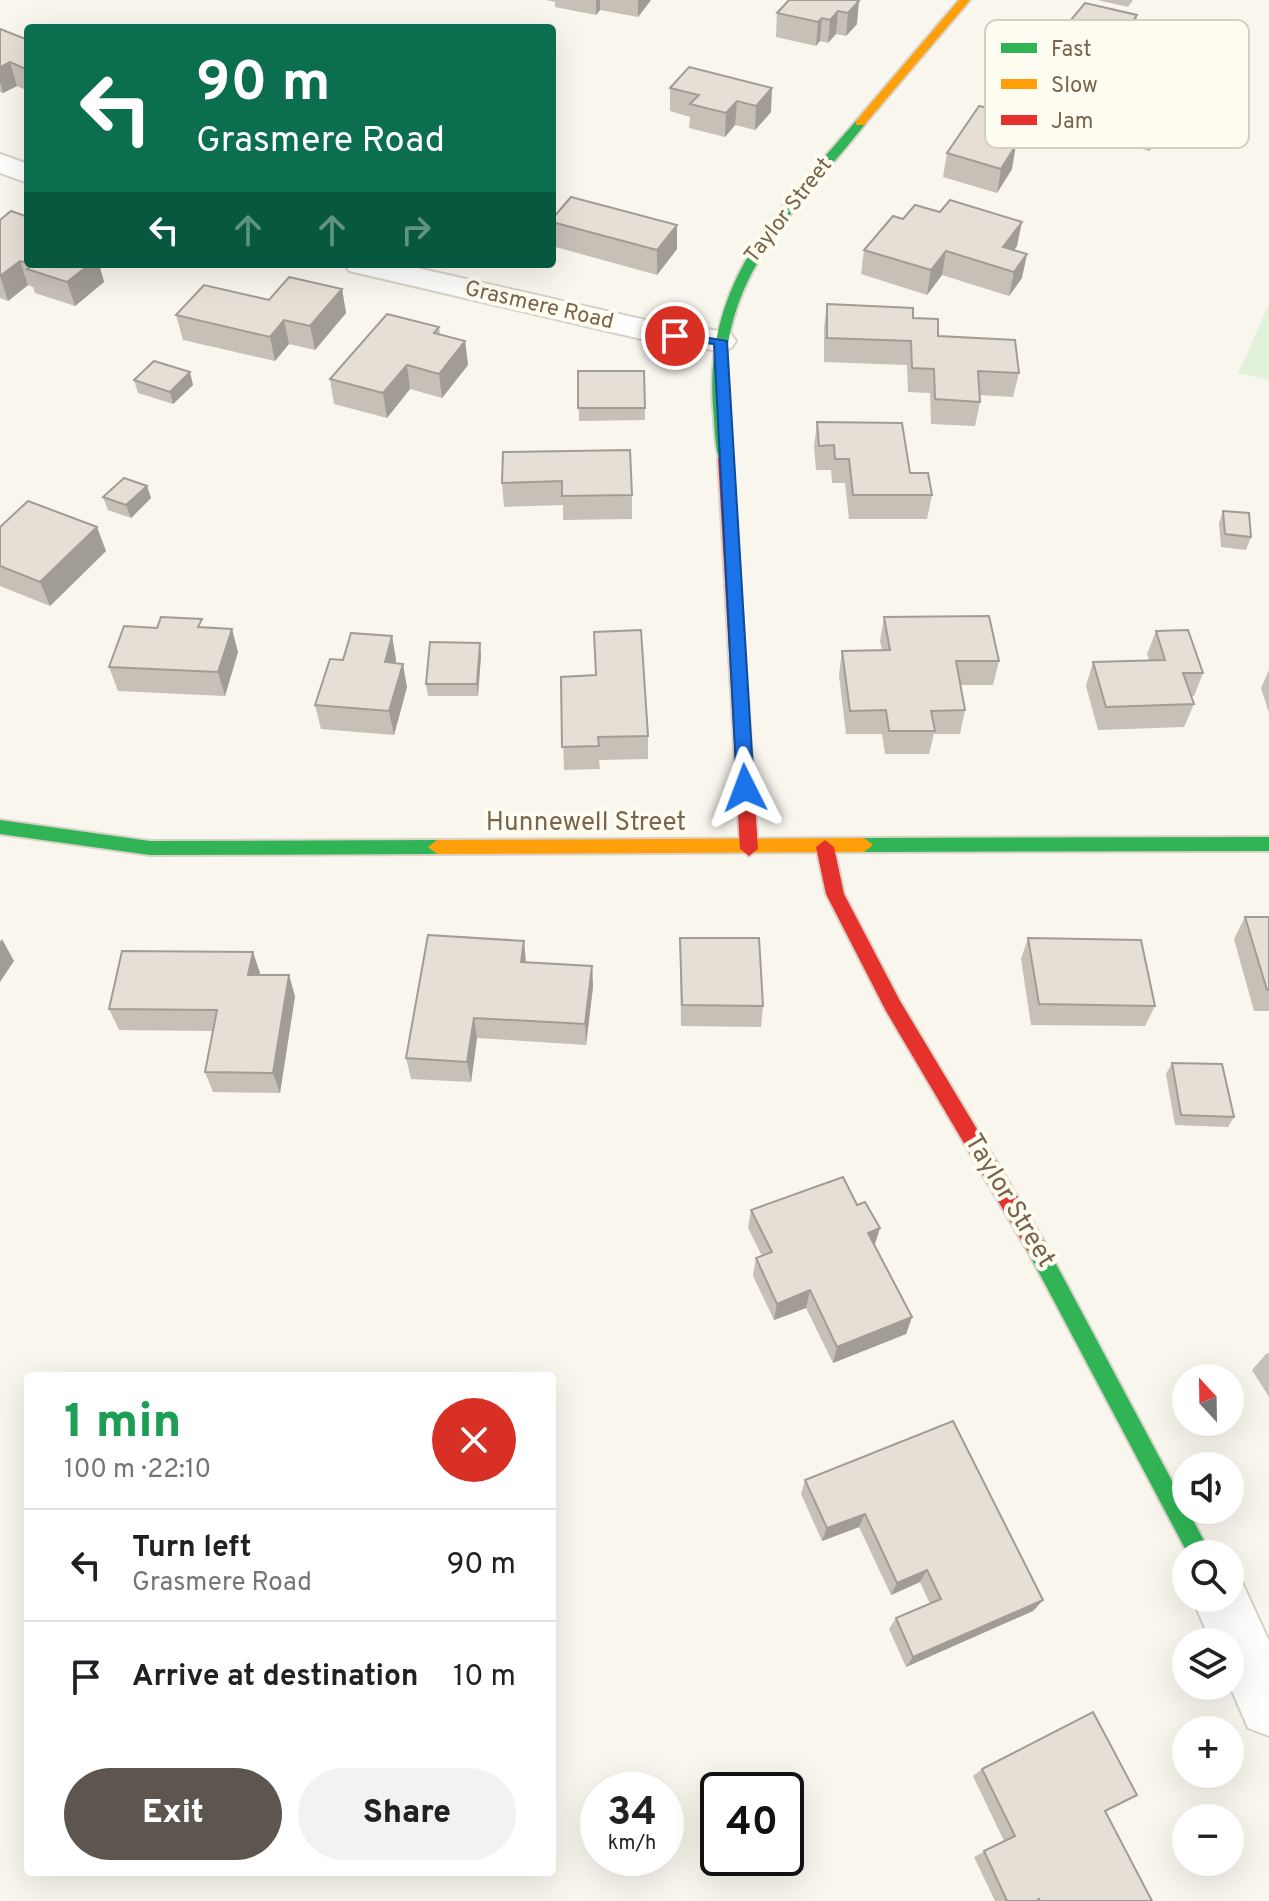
<!DOCTYPE html>
<html lang="en">
<head>
<meta charset="utf-8">
<style>
	:root { --surface:#fff; --page:#f2f2f2; --text:#202124; --muted:#757577; --line:#e0e0e0; --accent:#5c564f }
	body { margin:0; font-family:Overpass,sans-serif; background:var(--page); color:var(--text); height:100vh; display:flex; flex-direction:column; font-size:30px; white-space:nowrap }
	* { box-sizing:border-box; margin:0 }
	p { font-size:26px; color:var(--muted) }
	.icon { flex:none; width:44px; height:44px; fill:none; stroke:currentColor; stroke-width:2; stroke-linecap:round; stroke-linejoin:round }
	.map { position:relative; flex:1; overflow:hidden }
	.sheet { position:absolute; left:24px; top:1372px; width:532px; height:504px; display:flex; flex-direction:column; background:var(--surface); border-radius:8px; box-shadow:0 8px 32px #0002 }
	.sheet>* { flex:none }
	.banner { position:absolute; left:24px; top:24px; width:532px; height:244px; border-radius:8px; box-shadow:0 8px 32px #0002; background:#0b6e4f; color:#fff; overflow:hidden }
	.needle { width:52px; rotate:338deg }
	.tools { position:absolute; left:1172px; top:1364px; display:grid; gap:16px }
	.tools a { display:grid; place-items:center; width:72px; height:72px; border-radius:50%; background:var(--surface); box-shadow:0 8px 32px #0002; font-size:40px }
	.speed { position:absolute; left:580px; top:1772px; display:flex; gap:16px; font-size:40px; font-weight:700; text-align:center }
	.speed>* { display:grid; place-content:center; width:104px; height:104px; border-radius:50%; background:var(--surface); box-shadow:0 8px 32px #0002; line-height:1 }
	.speed small { font-size:20px; font-weight:400 }
	.speed .limit { border:4px solid #111; border-radius:12px; background:#fff; color:#111 }
	.pin { position:absolute; display:grid; place-items:center; width:68px; height:68px; color:#fff; margin:-34px; border:4px solid #fff; border-radius:50%; box-shadow:0 2px 8px #0007 }
	.me { position:absolute; width:88px; margin:-44px; rotate:357deg; stroke-linejoin:round; filter:drop-shadow(0 0 6px #0008) }
	.turn { display:flex; align-items:center; gap:28px; height:168px; padding:0 40px; font-size:36px }
	.turn .icon { width:104px; height:104px; stroke-width:2.5 }
	.turn b { display:block; font-size:56px; line-height:68px }
	.lanes { display:flex; align-items:center; height:76px; padding:0 40px; background:#0003; justify-content:center; gap:40px; direction:ltr }
	.lanes .off { opacity:.35 }
	.round { display:grid; place-items:center; flex:none; width:84px; height:84px; border-radius:42px; background:var(--page) }
	.headline { display:flex; align-items:center; justify-content:space-between; height:136px; padding:0 40px }
	h1 { font-size:48px; font-weight:800; line-height:60px; color:#1e9e55 }
	.cta { display:flex; gap:16px; margin-top:auto; padding:16px 40px }
	.cta a { flex:1; height:92px; border-radius:48px; background:var(--accent); color:#fff; font-size:32px; font-weight:800; line-height:92px; text-align:center }
	.cta a+a { background:var(--page); color:var(--text) }
	ul { padding:0; list-style:none }
	li { display:flex; align-items:center; gap:24px; height:112px; padding:0 40px; border-top:2px solid var(--line) }
	li div { flex:1 }
	li b { display:block; font-size:30px }
	li em { font-style:normal }
	.map>svg:first-child { display:block }
	.green { fill:#e2f1d9 }
	.lines { fill:none; stroke-linecap:round; stroke-linejoin:round }
	.street-casing { stroke:#d7d2c9; stroke-width:4 }
	.fast-casing { stroke:#d8d2c9; stroke-width:4 }
	.slow-casing { stroke:#d8d2c9; stroke-width:4 }
	.jam-casing { stroke:#d8d2c9; stroke-width:4 }
	.street { fill:#fefefc; fill-rule:evenodd }
	.fast { fill:#30b455; fill-rule:evenodd }
	.slow { fill:#ff9f0a; fill-rule:evenodd }
	.jam { fill:#e5322d; fill-rule:evenodd }
	.wall { fill:#c6c0b7 }
	.shaded-wall { fill:#a19c95 }
	.building { fill:#e6dfd5; stroke:#a19c95; stroke-width:2 }
	.route { fill:#1a73e8; stroke:#114b97; stroke-width:2 }
	.labels { text-anchor:middle; dominant-baseline:central; stroke-width:8; stroke-linejoin:round; paint-order:stroke }
	.far-street-label { font-size:22px; fill:#7a644b; stroke:#fffcf2 }
	.street-label { font-size:26px; fill:#7a644b; stroke:#fffcf2 }
	.key { fill:#fffcf2; stroke:#d7cec0; stroke-width:2 }
	.key-label { font-size:22px; fill:#7a644b }
</style>
</head>
<body>
<div class="map">
<svg width="1269" height="1901" viewBox="0 0 1269 1901">
	<rect width="100%" height="100%" fill="#f9f6ee"/>
	<polygon class="green" points="1269,304 1269,380 1238,373"/>
	<g class="lines">
		<g class="street-casing">
			<g id="street">
				<polygon points="0,154 28,164 28,183 0,173"/>
				<polygon points="345,264 400,264 650,321 720,331 731,334 736,341 731,348 720,351 650,341 349,271"/>
				<polygon points="1230,1574 1240,1578 1269,1641 1269,1736 1248,1728 1230,1686 1230,1642 1211,1642 1192,1598 1230,1598"/>
			</g>
		</g>
		<g class="fast-casing">
			<g id="fast">
				<path d="M 856,121 L 866,123 C 808,197 734,260 726,361 C 724,393 729,426 732,458 L 725,463 L 720,461 C 714,446 715,424 713,407 C 704,279 779,210 856,121 Z"/>
				<polygon points="0,820 150,841 437,840 446,847 437,854 150,855 0,834"/>
				<polygon points="1269,837 1269,851 864,852 855,845 864,838"/>
				<polygon points="1034,1234 1041,1236 1211,1554 1188,1554 1027,1250 1024,1243 1027,1236"/>
			</g>
		</g>
		<g class="slow-casing">
			<g id="slow">
				<polygon points="959,0 970,0 864,125 856,125 856,121"/>
				<polygon points="864,838 873,845 864,852 437,854 428,847 437,840"/>
			</g>
		</g>
		<g class="jam-casing">
			<g id="jam">
				<polygon points="725,453 732,458 758,849 749,856 740,849 718,458"/>
				<polygon points="825,840 834,847 844,894 900,1001 1041,1236 1044,1243 1041,1250 1034,1252 1027,1250 886,1011 826,894 816,847"/>
			</g>
		</g>
		<use href="#street" class="street"/>
		<use href="#fast" class="fast"/>
		<use href="#slow" class="slow"/>
		<use href="#jam" class="jam"/>
	</g>
	<g class="wall">
		<polygon points="546,0 651,0 638,17 600,10 596,15 555,7 555,2"/>
		<polygon points="856,0 857,24 846,36 836,34 828,43 820,41 816,46 776,37 777,13"/>
		<polygon points="1097,0 1133,0 1128,7"/>
		<polygon points="1137,15 1133,33 1134,58 1113,85 1033,64 1038,41 1065,27"/>
		<polygon points="0,29 28,40 28,91 17,86 3,93 0,92"/>
		<polygon points="689,67 771,112 755,130 735,125 725,137 689,128 690,117 670,111 670,88"/>
		<polygon points="1020,115 1015,139 1012,144 1012,169 997,193 943,177 947,153"/>
		<polygon points="1108,126 1161,136 1149,151 1105,138"/>
		<polygon points="28,217 28,264 99,264 104,282 75,306 35,293 33,287 28,285 8,301 0,298 0,220"/>
		<polygon points="552,219 677,225 677,249 657,275 552,246"/>
		<polygon points="903,219 1017,246 1014,250 1022,278 1009,296 942,275 927,295 861,274 864,250"/>
		<polygon points="342,289 346,313 315,350 289,344 275,361 183,340 176,315"/>
		<polygon points="827,304 913,318 938,336 1019,373 1013,397 979,395 980,402 975,426 931,424 930,393 908,392 907,365 824,362 824,328"/>
		<polygon points="439,327 440,334 465,341 468,365 442,398 410,389 387,418 334,404 330,379"/>
		<polygon points="578,371 645,408 645,420 579,421"/>
		<polygon points="134,380 193,385 173,404 138,393"/>
		<polygon points="817,422 910,473 932,495 927,519 849,519 845,483 832,483 831,470 816,470 814,447"/>
		<polygon points="503,452 632,495 632,519 563,520 563,505 504,507 502,483"/>
		<polygon points="147,486 151,498 131,518 108,510 103,497"/>
		<polygon points="1223,511 1251,537 1246,550 1221,547 1219,523"/>
		<polygon points="0,527 106,551 50,606 0,586"/>
		<polygon points="884,617 999,661 993,685 961,685 965,710 960,734 934,734 929,754 885,754 882,734 846,734 839,675 842,651 882,650 880,641"/>
		<polygon points="204,627 238,652 225,696 118,691 109,667 157,628"/>
		<polygon points="1156,631 1203,673 1194,696 1191,696 1194,704 1184,727 1098,730 1086,686 1093,662 1149,660 1147,654"/>
		<polygon points="392,636 396,660 395,663 407,687 394,735 321,729 315,705 343,660"/>
		<polygon points="481,655 478,696 428,696 426,684"/>
		<polygon points="1269,670 1269,713 1261,688"/>
		<polygon points="561,677 648,736 648,759 599,760 600,769 564,770"/>
		<polygon points="1245,917 1269,917 1269,1011 1254,1011 1234,939"/>
		<polygon points="680,938 763,1006 761,1027 681,1026 680,959"/>
		<polygon points="1028,938 1155,1006 1145,1026 1031,1025 1021,959"/>
		<polygon points="253,952 259,975 295,996 280,1093 213,1092 205,1072 213,1031 119,1030 109,1009"/>
		<polygon points="526,962 592,966 593,987 586,1045 477,1038 471,1082 411,1079 406,1058"/>
		<polygon points="1172,1063 1234,1117 1228,1127 1175,1125 1166,1074"/>
		<polygon points="857,1205 880,1228 875,1245 912,1317 906,1334 833,1363 806,1308 774,1320 753,1276 756,1258 762,1256 748,1228 751,1210"/>
		<polygon points="1269,1353 1269,1397 1252,1370 1266,1354"/>
		<polygon points="805,1480 1043,1600 1033,1611 906,1667 889,1629 896,1618 930,1604 920,1582 891,1595 859,1527 822,1541 801,1494"/>
		<polygon points="982,1769 1106,1812 1152,1901 995,1901 974,1857 1004,1841 973,1776"/>
	</g>
	<g class="shaded-wall">
		<polygon points="596,0 600,0 600,10 596,15"/>
		<polygon points="638,0 651,0 638,17"/>
		<polygon points="859,1 857,24 846,36 848,13"/>
		<polygon points="838,11 836,34 828,43 830,20"/>
		<polygon points="1137,15 1132,39 1125,31"/>
		<polygon points="822,18 820,41 816,46 818,22"/>
		<polygon points="1139,34 1134,58 1113,85 1118,62"/>
		<polygon points="10,62 17,86 3,93 0,82 0,67"/>
		<polygon points="772,88 771,112 755,130 756,106"/>
		<polygon points="737,101 735,125 725,137 726,113"/>
		<polygon points="1020,115 1015,139 999,166 1003,142"/>
		<polygon points="1164,123 1161,136 1149,151 1152,138"/>
		<polygon points="1016,145 1012,169 997,193 1001,169"/>
		<polygon points="1022,222 1017,246 1001,268 1003,247"/>
		<polygon points="677,225 677,249 657,275 657,250"/>
		<polygon points="946,251 942,275 927,295 931,270"/>
		<polygon points="1027,254 1022,278 1009,296 1014,272"/>
		<polygon points="20,261 28,285 8,301 0,276"/>
		<polygon points="90,264 99,264 104,282 75,306 67,282"/>
		<polygon points="342,289 346,313 315,350 310,326"/>
		<polygon points="284,320 289,344 275,361 270,337"/>
		<polygon points="465,341 468,365 442,398 439,374"/>
		<polygon points="407,365 410,389 387,418 383,393"/>
		<polygon points="190,372 193,385 173,404 170,392"/>
		<polygon points="147,486 151,498 131,518 126,505"/>
		<polygon points="97,527 106,551 50,606 40,582"/>
		<polygon points="232,629 238,652 225,696 218,672"/>
		<polygon points="392,636 396,660 389,686 385,662"/>
		<polygon points="480,643 481,655 478,696 477,684"/>
		<polygon points="403,664 407,687 394,735 389,711"/>
		<polygon points="2,939 14,961 0,982 0,942"/>
		<polygon points="524,941 526,963 521,962"/>
		<polygon points="253,952 260,973 255,996 248,975"/>
		<polygon points="592,966 593,987 586,1045 585,1024"/>
		<polygon points="289,975 295,996 280,1093 273,1073"/>
		<polygon points="474,1018 477,1038 471,1082 467,1062"/>
		<polygon points="880,1228 874,1246 868,1233"/>
		<polygon points="810,1290 806,1308 774,1320 777,1304"/>
		<polygon points="912,1317 906,1334 833,1363 837,1347"/>
		<polygon points="865,1514 859,1527 822,1541 827,1528"/>
		<polygon points="927,1570 920,1582 891,1595 897,1583"/>
		<polygon points="1043,1600 1033,1611 906,1667 913,1657"/>
	</g>
	<g class="building">
		<polygon points="789,0 856,0 859,1 848,13 838,11 830,20 822,18 818,22 777,13"/>
		<polygon points="1085,3 1137,15 1125,31 1139,34 1118,62 1038,41 1052,23 1065,27"/>
		<polygon points="0,29 28,40 28,70 10,62 0,67"/>
		<polygon points="689,67 772,88 756,106 737,101 726,113 690,104 699,95 670,88"/>
		<polygon points="979,106 1020,115 1003,142 1016,145 1001,169 947,153"/>
		<polygon points="571,197 677,225 657,250 552,222 552,219"/>
		<polygon points="950,200 1022,222 1003,247 1027,254 1014,272 946,251 931,270 864,250 893,216 903,219 915,205 940,212"/>
		<polygon points="11,211 28,217 28,263 20,261 0,276 0,220"/>
		<polygon points="30,264 90,264 67,282 27,269 32,265"/>
		<polygon points="289,277 342,289 310,326 284,320 270,337 176,315 204,285 269,300"/>
		<polygon points="827,304 913,308 913,318 938,319 938,336 1015,340 1019,373 978,371 980,402 935,399 934,369 912,368 911,341 827,338"/>
		<polygon points="387,314 439,327 434,333 465,341 439,374 407,365 383,393 330,379"/>
		<polygon points="154,361 190,372 170,392 134,380"/>
		<polygon points="578,371 644,371 645,408 578,408"/>
		<polygon points="817,422 902,423 910,473 928,473 932,495 853,495 849,459 835,459 834,445 819,446"/>
		<polygon points="630,450 632,495 562,496 562,481 502,483 503,452"/>
		<polygon points="124,478 147,486 126,505 103,497"/>
		<polygon points="28,501 97,527 40,582 0,566 0,527"/>
		<polygon points="1223,511 1249,513 1251,537 1225,534"/>
		<polygon points="989,616 999,661 956,661 965,710 931,711 935,731 889,731 886,710 850,711 842,651 890,650 884,617"/>
		<polygon points="161,617 202,619 198,627 232,629 218,672 109,667 124,626 157,628"/>
		<polygon points="641,630 648,736 598,737 599,746 562,747 561,677 596,675 594,632"/>
		<polygon points="1188,630 1203,673 1183,673 1194,704 1106,707 1093,662 1165,660 1156,631"/>
		<polygon points="351,633 392,636 385,662 403,664 389,711 315,705 330,659 343,660"/>
		<polygon points="430,642 480,643 477,684 426,684"/>
		<polygon points="1245,917 1269,917 1269,990 1267,990"/>
		<polygon points="428,935 524,941 521,962 592,966 585,1024 474,1018 467,1062 406,1058"/>
		<polygon points="680,938 759,938 763,1006 682,1005"/>
		<polygon points="1028,938 1141,940 1155,1006 1039,1004"/>
		<polygon points="122,951 253,952 248,975 289,975 273,1073 205,1072 217,1010 109,1009"/>
		<polygon points="1172,1063 1222,1064 1234,1117 1181,1115"/>
		<polygon points="843,1177 857,1205 865,1202 880,1228 868,1233 912,1317 837,1347 810,1290 777,1304 756,1258 772,1252 751,1210"/>
		<polygon points="953,1421 1043,1600 913,1657 896,1618 941,1599 927,1570 897,1583 865,1514 827,1528 805,1480"/>
		<polygon points="1093,1712 1137,1795 1105,1811 1152,1901 1040,1901 1039,1899 1036,1901 1007,1901 984,1851 1015,1836 982,1769"/>
	</g>
	<polygon class="route" points="675,332 727,341 754,788 745,795 737,788 714,344 670,339 670,333"/>
	<g class="labels">
		<g class="far-street-label">
			<text transform="translate(789 211) rotate(-52)">Taylor Street</text>
			<text transform="translate(539 306) rotate(13)">Grasmere Road</text>
		</g>
		<g class="street-label">
			<text x="586" y="823">Hunnewell Street</text>
			<text transform="translate(1009 1201) rotate(59)">Taylor Street</text>
		</g>
	</g>
	<rect x="985" y="20" width="264" height="128" rx="12" class="key"/>
	<rect x="1001" y="43" width="36" height="10" fill="#30b455"/>
	<rect x="1001" y="79" width="36" height="10" fill="#ff9f0a"/>
	<rect x="1001" y="115" width="36" height="10" fill="#e5322d"/>
	<g class="key-label">
		<text x="1051" y="56">Fast</text>
		<text x="1051" y="92">Slow</text>
		<text x="1051" y="128">Jam</text>
	</g>
</svg>
<div class="tools">
<a><svg class="needle" viewBox="-14 -14 28 28"><path d="M0-13l5 13h-10z" fill="#e53935"/><path d="M0 13l5-13h-10z" fill="#757577"/></svg></a>
<a><svg class="icon" aria-label="sound" viewBox="0 0 24 24"><path d="M4 9h4l5-4v14l-5-4H4zM17 9q2 3 0 6"/></svg></a>
<a><svg class="icon" aria-label="search" viewBox="0 0 24 24"><circle cx="10" cy="10" r="6"/><path d="M15 15l6 6"/></svg></a>
<a><svg class="icon" aria-label="layers" viewBox="0 0 24 24"><path d="M12 4l9 5-9 5-9-5zM3 14l9 5 9-5"/></svg></a>
<a>+</a>
<a>−</a>
</div>
<div class="speed"><div>34<small>km/h</small></div><div class="limit">40</div></div>
<div class="pin" style="left:675px;top:336px;background:#d93025"><svg class="icon" aria-label="arrive" viewBox="0 0 24 24"><path d="M6 21V4h12l-3 4 3 4H6"/></svg></div>
<svg class="me" style="left:745px;top:788px" viewBox="-20 -20 40 40"><path d="M0-17L14 15 0 8-14 15z" fill="#1a73e8" stroke="#fff" stroke-width="4"/></svg>
<div class="banner">
<div class="turn"><svg class="icon" aria-label="left" viewBox="0 0 24 24"><path d="M17 20v-9H6M10 6l-5 5 5 5"/></svg><div><b>90 m</b>Grasmere Road</div></div>
<div class="lanes"><svg class="icon" aria-label="left" viewBox="0 0 24 24"><path d="M17 20v-9H6M10 6l-5 5 5 5"/></svg><svg class="icon off" aria-label="ahead" viewBox="0 0 24 24"><path d="M12 20V5M6 11l6-6 6 6"/></svg><svg class="icon off" aria-label="ahead" viewBox="0 0 24 24"><path d="M12 20V5M6 11l6-6 6 6"/></svg><svg class="icon off" aria-label="right" viewBox="0 0 24 24"><path d="M7 20v-9h11M14 6l5 5-5 5"/></svg></div>
</div>
<section class="sheet">
<div class="headline"><div><h1>1 min</h1><p>100 m · 22:10</p></div><a class="round" style="background:#d93025;color:#fff"><svg class="icon" aria-label="close" viewBox="0 0 24 24"><path d="M6 6l12 12M18 6L6 18"/></svg></a></div>
<ul>
<li><svg class="icon" aria-label="left" viewBox="0 0 24 24"><path d="M17 20v-9H6M10 6l-5 5 5 5"/></svg><div><b>Turn left</b><p>Grasmere Road</p></div><em>90 m</em></li>
<li><svg class="icon" aria-label="arrive" viewBox="0 0 24 24"><path d="M6 21V4h12l-3 4 3 4H6"/></svg><div><b>Arrive at destination</b></div><em>10 m</em></li>
</ul>
<div class="cta"><a>Exit</a><a>Share</a></div>
</section>
</div>
</body>
</html>
